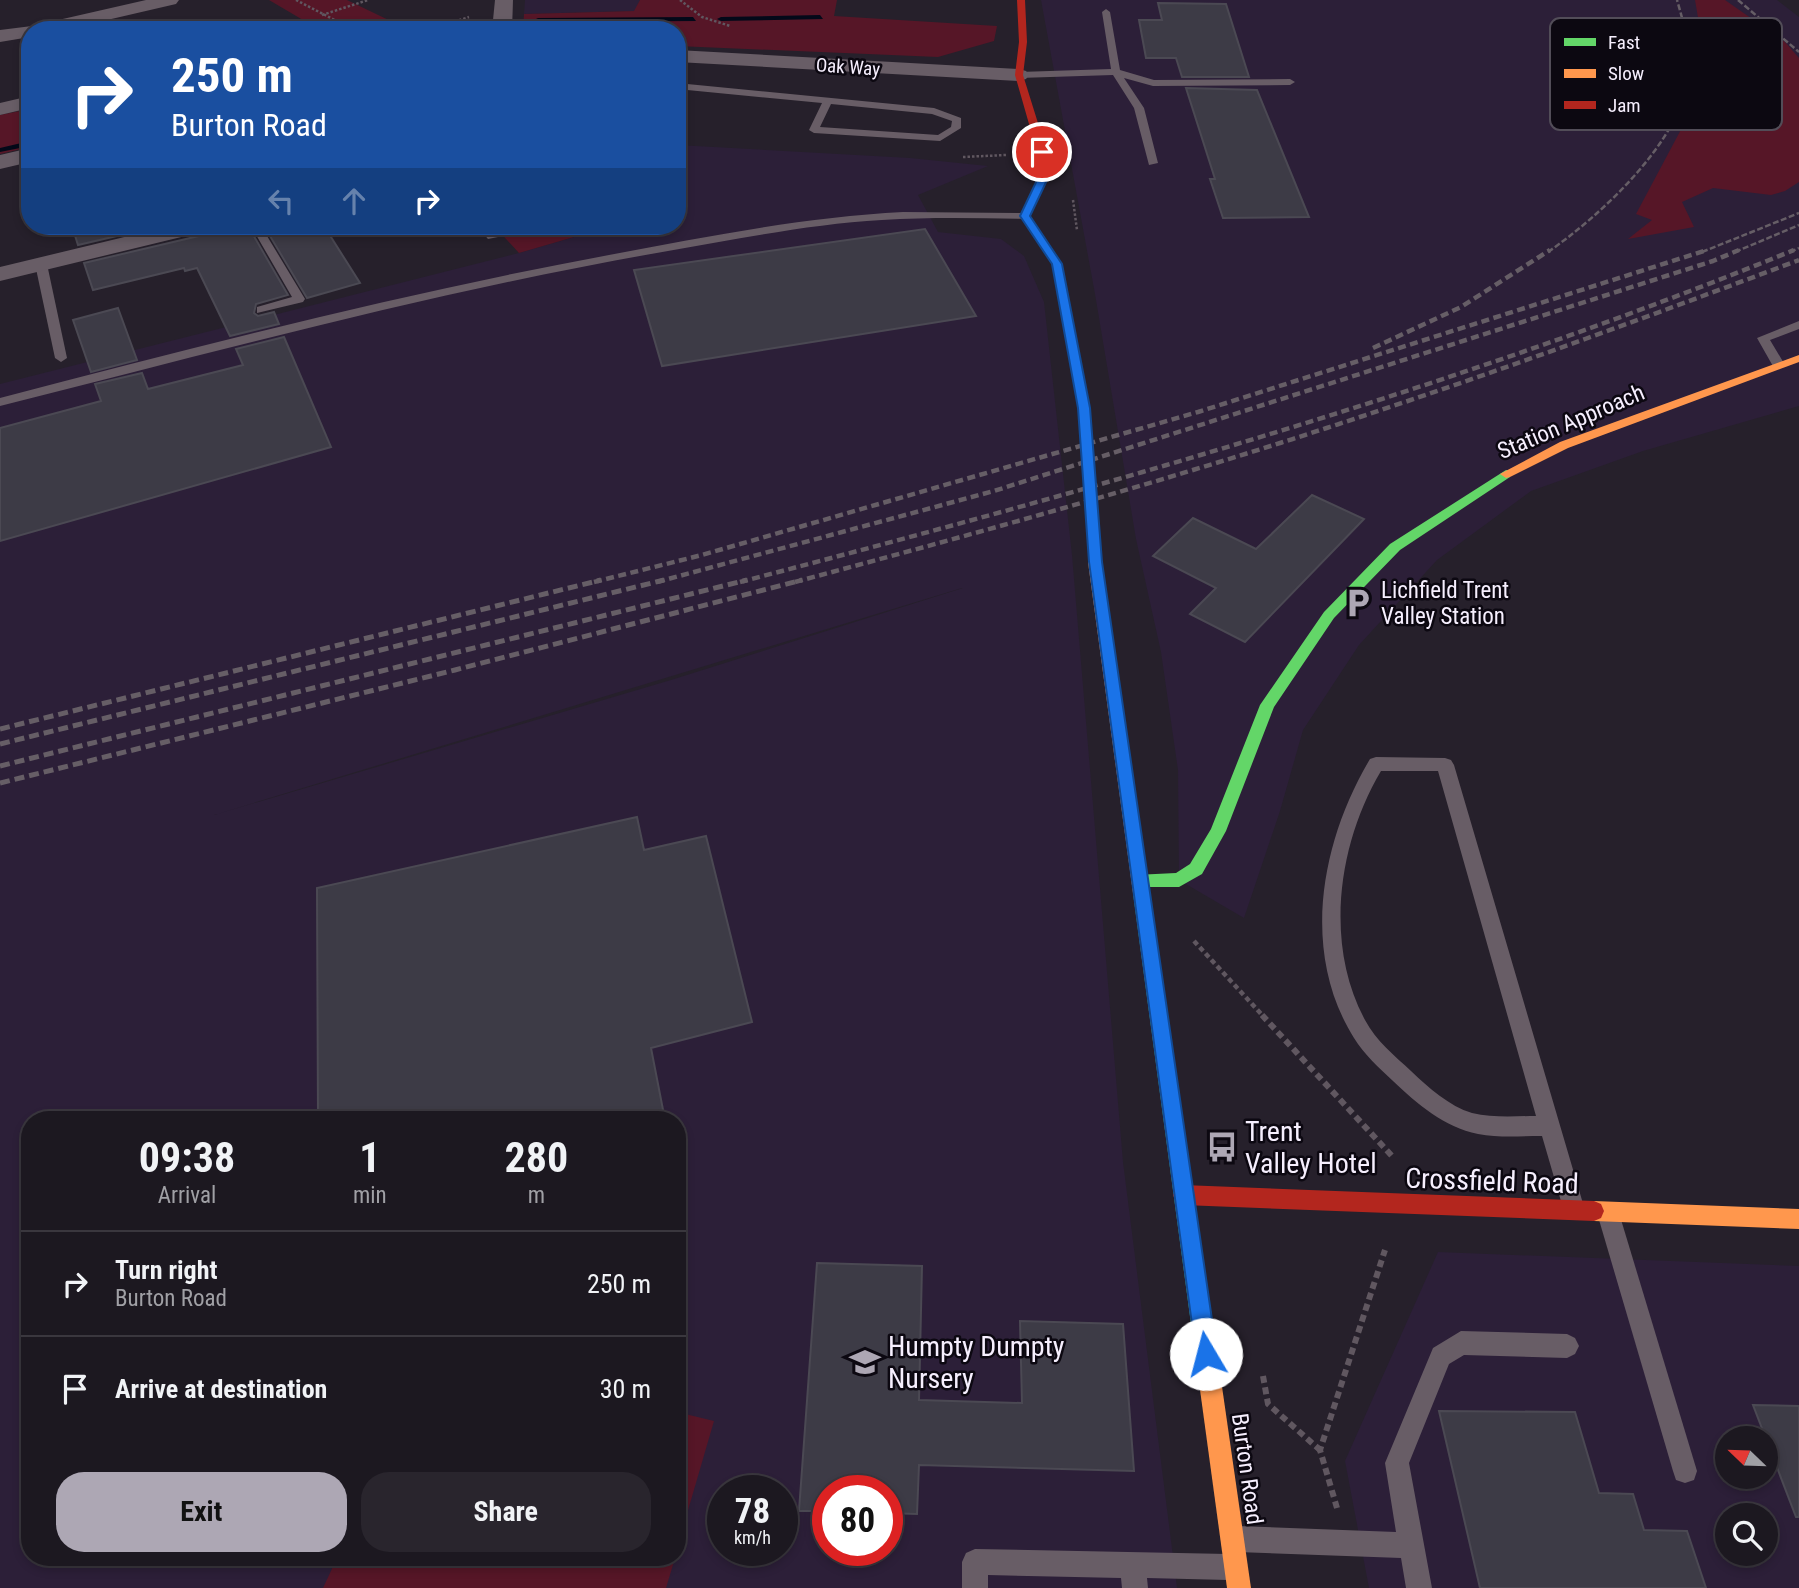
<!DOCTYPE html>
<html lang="en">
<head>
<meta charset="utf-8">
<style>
	:root { --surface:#1c1820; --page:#29252d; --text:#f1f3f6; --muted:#a0a0a5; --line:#3a373e; --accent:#ada7b4 }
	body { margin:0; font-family:"Roboto Condensed",sans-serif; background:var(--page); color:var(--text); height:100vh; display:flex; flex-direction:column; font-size:26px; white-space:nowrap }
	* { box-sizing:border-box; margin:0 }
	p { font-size:23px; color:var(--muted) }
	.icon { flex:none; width:38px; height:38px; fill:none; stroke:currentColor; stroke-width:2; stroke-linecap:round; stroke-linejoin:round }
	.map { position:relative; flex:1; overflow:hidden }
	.drawer { position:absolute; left:21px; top:1111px; width:665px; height:455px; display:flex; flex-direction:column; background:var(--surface); border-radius:28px; box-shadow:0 4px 10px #0003,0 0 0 2px var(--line) }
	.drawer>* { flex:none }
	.banner { position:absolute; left:21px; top:21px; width:665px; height:214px; border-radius:28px; box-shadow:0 4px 10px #0003,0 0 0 2px var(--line); background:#1a4fa0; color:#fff; overflow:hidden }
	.needle { width:46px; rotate:293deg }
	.controls { position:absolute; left:1715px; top:1426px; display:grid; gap:14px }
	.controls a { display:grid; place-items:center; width:63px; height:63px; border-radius:50%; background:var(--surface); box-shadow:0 4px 10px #0003,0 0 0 2px var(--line); font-size:35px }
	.speed { position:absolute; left:707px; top:1475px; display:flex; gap:14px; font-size:35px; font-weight:700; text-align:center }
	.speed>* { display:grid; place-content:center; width:91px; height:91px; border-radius:50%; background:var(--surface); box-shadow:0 4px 10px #0003,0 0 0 2px var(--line); line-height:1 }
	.speed small { font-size:18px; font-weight:400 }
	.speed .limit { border:10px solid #d22; background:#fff; color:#111 }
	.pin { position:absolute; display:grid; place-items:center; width:60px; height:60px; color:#fff; margin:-30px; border:4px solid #fff; border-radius:50%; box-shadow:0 2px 7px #0007 }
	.me { position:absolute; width:77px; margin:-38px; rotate:352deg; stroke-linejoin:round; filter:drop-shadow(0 0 5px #0008) }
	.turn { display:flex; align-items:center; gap:24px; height:147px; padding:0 35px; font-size:32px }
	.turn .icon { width:91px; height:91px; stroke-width:2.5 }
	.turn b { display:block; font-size:49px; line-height:60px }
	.lanes { display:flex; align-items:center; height:66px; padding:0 35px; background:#0003; justify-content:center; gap:35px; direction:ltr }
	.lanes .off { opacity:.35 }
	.eta { display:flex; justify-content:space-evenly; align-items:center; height:119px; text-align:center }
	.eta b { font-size:42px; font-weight:700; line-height:49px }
	.primary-button { display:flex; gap:14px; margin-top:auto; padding:14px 35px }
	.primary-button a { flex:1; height:80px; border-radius:28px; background:var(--accent); color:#111; font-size:28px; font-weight:700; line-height:80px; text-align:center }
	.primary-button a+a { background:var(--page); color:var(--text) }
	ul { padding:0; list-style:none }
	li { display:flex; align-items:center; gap:21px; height:105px; padding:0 35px; border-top:2px solid var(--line) }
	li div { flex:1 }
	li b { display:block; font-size:26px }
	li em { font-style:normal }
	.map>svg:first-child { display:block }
	.built { fill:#2c1f38; fill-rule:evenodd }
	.green { fill:#561627 }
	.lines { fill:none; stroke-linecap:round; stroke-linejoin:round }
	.stream { fill:#030919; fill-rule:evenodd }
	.building { fill:#3d3b46; stroke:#4b4953; stroke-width:2 }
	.path-far2 { stroke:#605760; stroke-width:2.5; stroke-dasharray:2.5 2; stroke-linecap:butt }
	.path-far1 { stroke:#605760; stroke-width:4.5; stroke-dasharray:5 3.5; stroke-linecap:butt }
	.path { stroke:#605760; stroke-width:6; stroke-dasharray:7 4.5; stroke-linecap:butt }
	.lane { fill:#685d66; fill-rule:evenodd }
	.street { fill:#685d66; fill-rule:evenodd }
	.fast { fill:#63d668; fill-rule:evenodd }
	.slow { fill:#ff974d; fill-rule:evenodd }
	.jam { fill:#b3261e; fill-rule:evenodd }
	.rail-far2 { stroke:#665e66; stroke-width:2.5; stroke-dasharray:6 2.5; stroke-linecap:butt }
	.rail-far1 { stroke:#665e66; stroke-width:4.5; stroke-dasharray:8 4.5; stroke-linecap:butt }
	.rail { stroke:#665e66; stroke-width:5; stroke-dasharray:10 5; stroke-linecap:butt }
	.fast-bridge { stroke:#63d668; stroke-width:12 }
	.route { fill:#1a73e8; stroke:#114b97; stroke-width:2 }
	.labels { text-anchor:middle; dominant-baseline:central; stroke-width:5; stroke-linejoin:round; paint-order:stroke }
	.far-street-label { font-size:19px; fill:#f6effe; stroke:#0c0811 }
	.street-label { font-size:23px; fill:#f6effe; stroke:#0c0811 }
	.poi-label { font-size:23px; fill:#f6effe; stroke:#0c0811; text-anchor:start }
	.near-poi-label { font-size:28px; fill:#f6effe; stroke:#0c0811; text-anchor:start }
	.near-street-label { font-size:28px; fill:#f6effe; stroke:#0c0811 }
	.key { fill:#0c0811; stroke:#524d58; stroke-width:2 }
	.key-label { font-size:19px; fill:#f6effe }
</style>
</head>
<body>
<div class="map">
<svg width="1799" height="1588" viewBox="0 0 1799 1588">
	<rect width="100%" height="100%" fill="#26202b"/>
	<g class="built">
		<polygon points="525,0 640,0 635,11 524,14"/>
		<polygon points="1041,0 1777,0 1799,17 1799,406 1643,451 1531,491 1437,560 1359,645 1303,730 1280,811 1244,918 1179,880 1178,770 1161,652 1136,539 1095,294"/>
		<path d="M 677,145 L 910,158 L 988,166 L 918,195 L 938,232 L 1001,239 L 1024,256 L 1044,302 L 1072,555 L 1123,1162 L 1177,1588 L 0,1588 L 0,384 L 519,253 L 598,230 L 599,226 L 677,226 ZM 963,588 L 671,680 L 214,815 L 962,588 ZM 30,1120 L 677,1120 L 677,1558 L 30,1558 ZM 723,1491 L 782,1491 L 782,1550 L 723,1550 ZM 828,1491 L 887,1491 L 887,1550 L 828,1550 Z"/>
		<path d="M 1438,1252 L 1799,1266 L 1799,1588 L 1369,1588 L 1345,1461 ZM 1727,1438 L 1766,1438 L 1766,1477 L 1727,1477 ZM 1727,1516 L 1766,1516 L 1766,1554 L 1727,1554 Z"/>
	</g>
	<g class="green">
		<polygon points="269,0 347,0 401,26 402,30 320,30"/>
		<polygon points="640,0 837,0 834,16 997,26 994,41 938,57 677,46 677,30 523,29 524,14 634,11"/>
		<polygon points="1695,0 1725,0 1785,42 1799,58 1799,182 1785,191 1771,195 1713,188 1682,202 1694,227 1628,239 1652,220 1636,214 1693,107 1701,35"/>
		<polygon points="30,109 30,147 0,154 0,115"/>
		<polygon points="494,226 599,226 598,230 519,253"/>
		<polygon points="677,1412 714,1421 677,1548"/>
		<polygon points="337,1558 675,1558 666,1588 323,1588"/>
	</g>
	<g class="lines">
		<g class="stream">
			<polygon points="820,15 823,19 721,21 717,19 721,17"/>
			<polygon points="693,17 696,21 538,22 534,20 538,18"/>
			<polygon points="30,141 30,146 0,152 0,148"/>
		</g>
	</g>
	<g class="building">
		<polygon points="1158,3 1226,4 1249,77 1182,77 1176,58 1146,58 1139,20 1162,20"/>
		<polygon points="1186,88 1257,90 1309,217 1223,218 1210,179 1215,179"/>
		<polygon points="72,226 160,226 78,245"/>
		<polygon points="213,226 248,226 288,295 256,304 254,313 258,316 274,312 279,324 230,336 197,268 185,271 184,268 93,290 84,263 207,234"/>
		<polygon points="264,226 324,226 360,283 307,298"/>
		<polygon points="925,229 976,316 662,366 634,270"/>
		<polygon points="118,308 137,360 91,372 73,320"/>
		<polygon points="284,337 331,447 0,541 0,428 101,401 95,384 142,373 148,389 243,365 236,349"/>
		<polygon points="1312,495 1364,519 1245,642 1190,614 1216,588 1153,556 1193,518 1256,549"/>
		<polygon points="637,817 644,850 706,836 752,1022 651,1048 665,1120 318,1120 317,888"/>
		<polygon points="817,1263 922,1266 919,1400 1022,1403 1020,1321 1123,1324 1134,1471 919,1465 917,1514 887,1513 887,1491 828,1491 828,1511 799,1511"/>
		<polygon points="1753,1405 1799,1406 1799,1517 1796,1517"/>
		<polygon points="1439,1411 1575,1412 1599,1493 1633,1494 1644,1530 1687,1531 1706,1588 1480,1588"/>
	</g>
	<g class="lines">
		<g class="path-far2">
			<polyline points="296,0 354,30"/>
			<polyline points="680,0 702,17 730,26"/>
			<polyline points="322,15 368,0"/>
			<polyline points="429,30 469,17"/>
			<polyline points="963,157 1006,155"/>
			<polyline points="1073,200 1077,230"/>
		</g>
		<polyline class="path-far1" points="1194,941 1264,1017"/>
		<g class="path">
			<polyline points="1262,1015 1392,1156"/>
			<polyline points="1263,1376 1268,1404 1320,1450"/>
			<polyline points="1337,1508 1320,1450 1385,1250"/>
		</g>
		<g class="lane">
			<polygon points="1106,9 1110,12 1120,70 1154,80 1290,79 1295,82 1290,85 1153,86 1124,78 1144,108 1158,163 1149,165 1134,108 1113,75 1019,78 1014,75 1019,72 1111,69 1102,12"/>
			<path d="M 677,83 L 934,108 L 961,118 L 961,128 L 940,141 L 814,133 L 809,130 L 822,103 L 677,89 ZM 831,104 L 932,114 L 952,121 L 951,127 L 938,135 L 820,127 Z"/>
			<path d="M 903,212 L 1025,213 L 1031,216 L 1025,219 C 978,218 930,217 882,220 C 810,224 739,239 668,251 C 442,290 222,350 0,406 L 0,398 C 202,345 404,293 609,255 C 706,237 804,217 903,212 Z"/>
			<polygon points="251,226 261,226 305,299 303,302 257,313 257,307 292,297"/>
			<polygon points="477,226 488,226 498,237 488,239"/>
			<polygon points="41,261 47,264 67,358 61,362 55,358 35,264"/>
			<polygon points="1799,321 1799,329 1770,340 1785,365 1779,369 1774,368 1757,338"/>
			<path d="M 1376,757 L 1445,758 L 1451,760 L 1454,765 L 1584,1207 L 1581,1215 L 1573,1218 L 1565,1215 L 1542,1136 C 1521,1136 1499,1138 1478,1134 C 1444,1127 1417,1104 1393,1081 C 1379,1068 1364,1054 1354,1038 C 1300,952 1321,841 1370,759 ZM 1381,771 L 1438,771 L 1536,1116 C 1515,1116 1493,1118 1472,1113 C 1449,1106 1429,1088 1411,1071 C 1395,1056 1376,1041 1365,1020 C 1324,944 1338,843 1381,771 Z"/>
			<polygon points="1608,1202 1616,1205 1619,1213 1697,1471 1694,1480 1685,1483 1676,1480 1673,1471 1597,1213 1600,1205"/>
			<polygon points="1461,1331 1567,1334 1575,1338 1579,1346 1575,1354 1567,1358 1464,1355 1449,1364 1409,1463 1432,1588 1406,1588 1401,1558 1237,1552 1228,1548 1224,1539 1228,1530 1237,1526 1396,1532 1385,1463 1433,1348"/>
			<polygon points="975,1549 1228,1554 1237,1558 1241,1567 1237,1576 1228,1580 1147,1578 1148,1588 1122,1588 1121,1578 988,1575 988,1588 962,1588 962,1562 966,1553"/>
		</g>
		<g class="street">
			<polygon points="146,0 179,0 176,4 64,30 30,30 30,37 0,42 0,30 32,26"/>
			<polygon points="495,0 513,0 512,30 492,30"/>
			<polygon points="677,50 1019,69 1026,71 1029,75 1026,79 1019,81 677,62"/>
			<polygon points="30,96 30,108 0,115 0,103"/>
			<polygon points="30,148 30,162 0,169 0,155"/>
			<polygon points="170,226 210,226 206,231 0,281 0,267"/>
		</g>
		<polygon class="fast" points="1506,470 1510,471 1510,477 1400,550 1334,618 1274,707 1226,831 1202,874 1179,887 1143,887 1149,893 1214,1331 1210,1338 1203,1342 1196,1338 1192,1331 1133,893 1135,888 1140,886 1135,885 1133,880 1135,875 1176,873 1190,864 1211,829 1260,705 1324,612 1390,544"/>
		<g class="slow">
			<polygon points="1799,355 1799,362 1568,448 1510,477 1506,478 1500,474 1560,442"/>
			<polygon points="1095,558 1102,562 1149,893 1147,898 1141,900 1135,898 1133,893 1088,562"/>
			<polygon points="1594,1201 1799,1209 1799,1229 1594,1221 1587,1218 1584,1211 1587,1204"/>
			<polygon points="1203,1320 1210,1324 1214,1331 1251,1588 1227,1588 1192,1331 1196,1324"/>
		</g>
		<g class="jam">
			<polygon points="1017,0 1025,0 1027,42 1023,75 1047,152 1048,178 1030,216 1062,264 1090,408 1084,412 1078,408 1052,264 1020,216 1038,178 1037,152 1015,75 1019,42"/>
			<polygon points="1183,1185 1594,1201 1601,1204 1604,1211 1601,1218 1594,1221 1183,1205 1176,1202 1173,1195 1176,1188"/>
		</g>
		<g class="rail-far2">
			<polyline points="1738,0 1799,52"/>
			<path d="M 1548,252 C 1600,216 1682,141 1689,74 C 1691,49 1684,24 1677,0"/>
			<polyline points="1702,252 1799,213"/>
			<polyline points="1735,252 1799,225"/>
			<polyline points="1790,252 1799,248"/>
		</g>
		<g class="rail-far1">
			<polyline points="1373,348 1461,307 1550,250"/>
			<polyline points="594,582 702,555 1198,412 1707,250"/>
			<polyline points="657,582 994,491 1713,261 1739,250"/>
			<path d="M 740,582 C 1096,489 1453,389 1794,250"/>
			<path d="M 795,582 C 985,531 1174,479 1360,417 C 1508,368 1653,315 1799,260"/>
		</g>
		<g class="rail">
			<polyline points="0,729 601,580"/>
			<polyline points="0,744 664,580"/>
			<polyline points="0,766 747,580"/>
			<polyline points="0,783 455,670 802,580"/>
		</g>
		<polyline class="fast-bridge" points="1084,408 1095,562"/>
	</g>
	<polygon class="route" points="1042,149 1047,152 1048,178 1030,216 1062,264 1090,408 1102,562 1217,1354 1214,1361 1206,1364 1199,1361 1196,1354 1089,562 1078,408 1052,264 1020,216 1038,178 1037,152"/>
	<defs>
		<g id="parking-bare" transform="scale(2.415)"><path d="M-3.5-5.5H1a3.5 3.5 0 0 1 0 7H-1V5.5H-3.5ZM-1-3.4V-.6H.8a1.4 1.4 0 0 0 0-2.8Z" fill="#ada7b4" stroke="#0c0811" stroke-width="2.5" paint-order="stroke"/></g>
		<g id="bus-bare" transform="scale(2.415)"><path d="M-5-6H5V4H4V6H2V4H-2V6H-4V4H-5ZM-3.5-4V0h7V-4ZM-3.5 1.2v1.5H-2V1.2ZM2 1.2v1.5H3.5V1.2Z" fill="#ada7b4" stroke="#0c0811" stroke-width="2.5" paint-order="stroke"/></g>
		<g id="school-bare" transform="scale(2.415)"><path d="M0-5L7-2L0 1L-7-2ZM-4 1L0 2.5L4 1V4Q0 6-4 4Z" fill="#ada7b4" stroke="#0c0811" stroke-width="2.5" paint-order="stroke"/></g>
	</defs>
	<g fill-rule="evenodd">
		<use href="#parking-bare" x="1358" y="603"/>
		<use href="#bus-bare" x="1222" y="1147"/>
		<use href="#school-bare" x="865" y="1362"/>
	</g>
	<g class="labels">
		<g class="far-street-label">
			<text transform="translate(848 67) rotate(4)">Oak Way</text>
		</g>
		<g class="street-label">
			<text transform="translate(1571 422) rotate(-23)">Station Approach</text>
			<text transform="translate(1247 1469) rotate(82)">Burton Road</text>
		</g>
		<g class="poi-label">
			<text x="1381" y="590">Lichfield Trent<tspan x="1381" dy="26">Valley Station</tspan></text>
		</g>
		<g class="near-poi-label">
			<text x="1245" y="1131">Trent<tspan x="1245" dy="32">Valley Hotel</tspan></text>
			<text x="888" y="1346">Humpty Dumpty<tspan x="888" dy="32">Nursery</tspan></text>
		</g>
		<g class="near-street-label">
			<text transform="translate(1492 1181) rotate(2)">Crossfield Road</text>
		</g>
	</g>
	<rect x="1550" y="18" width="232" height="112" rx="10" class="key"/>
	<rect x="1564" y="38" width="32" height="8" fill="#63d668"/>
	<rect x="1564" y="69" width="32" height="9" fill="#ff974d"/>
	<rect x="1564" y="101" width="32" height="8" fill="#b3261e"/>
	<g class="key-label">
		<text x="1608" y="49">Fast</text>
		<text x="1608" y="80">Slow</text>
		<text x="1608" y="112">Jam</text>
	</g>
</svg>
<div class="controls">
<a><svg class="needle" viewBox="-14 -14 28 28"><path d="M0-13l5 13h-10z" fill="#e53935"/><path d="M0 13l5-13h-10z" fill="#a0a0a5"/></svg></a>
<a><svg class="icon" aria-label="search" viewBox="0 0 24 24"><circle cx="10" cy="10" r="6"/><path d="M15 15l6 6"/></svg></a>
</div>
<div class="speed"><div>78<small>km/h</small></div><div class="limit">80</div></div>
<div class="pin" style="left:1042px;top:152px;background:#d93025"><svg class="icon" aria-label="arrive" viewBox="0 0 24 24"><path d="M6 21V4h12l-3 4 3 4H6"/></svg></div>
<svg class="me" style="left:1206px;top:1354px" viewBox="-20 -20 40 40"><circle r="19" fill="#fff"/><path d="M0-13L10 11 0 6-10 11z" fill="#1a73e8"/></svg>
<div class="banner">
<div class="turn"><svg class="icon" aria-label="right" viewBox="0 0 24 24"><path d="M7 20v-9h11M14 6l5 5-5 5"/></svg><div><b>250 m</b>Burton Road</div></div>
<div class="lanes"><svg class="icon off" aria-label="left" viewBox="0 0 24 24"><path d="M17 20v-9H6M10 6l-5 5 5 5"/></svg><svg class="icon off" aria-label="ahead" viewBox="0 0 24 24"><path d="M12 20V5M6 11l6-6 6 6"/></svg><svg class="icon" aria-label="right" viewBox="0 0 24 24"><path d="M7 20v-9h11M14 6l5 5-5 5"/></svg></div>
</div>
<section class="drawer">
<div class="eta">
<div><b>09:38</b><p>Arrival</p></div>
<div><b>1</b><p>min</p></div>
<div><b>280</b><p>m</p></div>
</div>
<ul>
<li><svg class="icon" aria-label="right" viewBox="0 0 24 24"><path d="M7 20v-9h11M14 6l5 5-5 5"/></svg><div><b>Turn right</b><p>Burton Road</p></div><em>250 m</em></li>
<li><svg class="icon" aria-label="arrive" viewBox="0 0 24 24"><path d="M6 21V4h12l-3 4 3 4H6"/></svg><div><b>Arrive at destination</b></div><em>30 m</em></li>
</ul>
<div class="primary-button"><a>Exit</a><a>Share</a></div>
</section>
</div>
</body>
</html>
